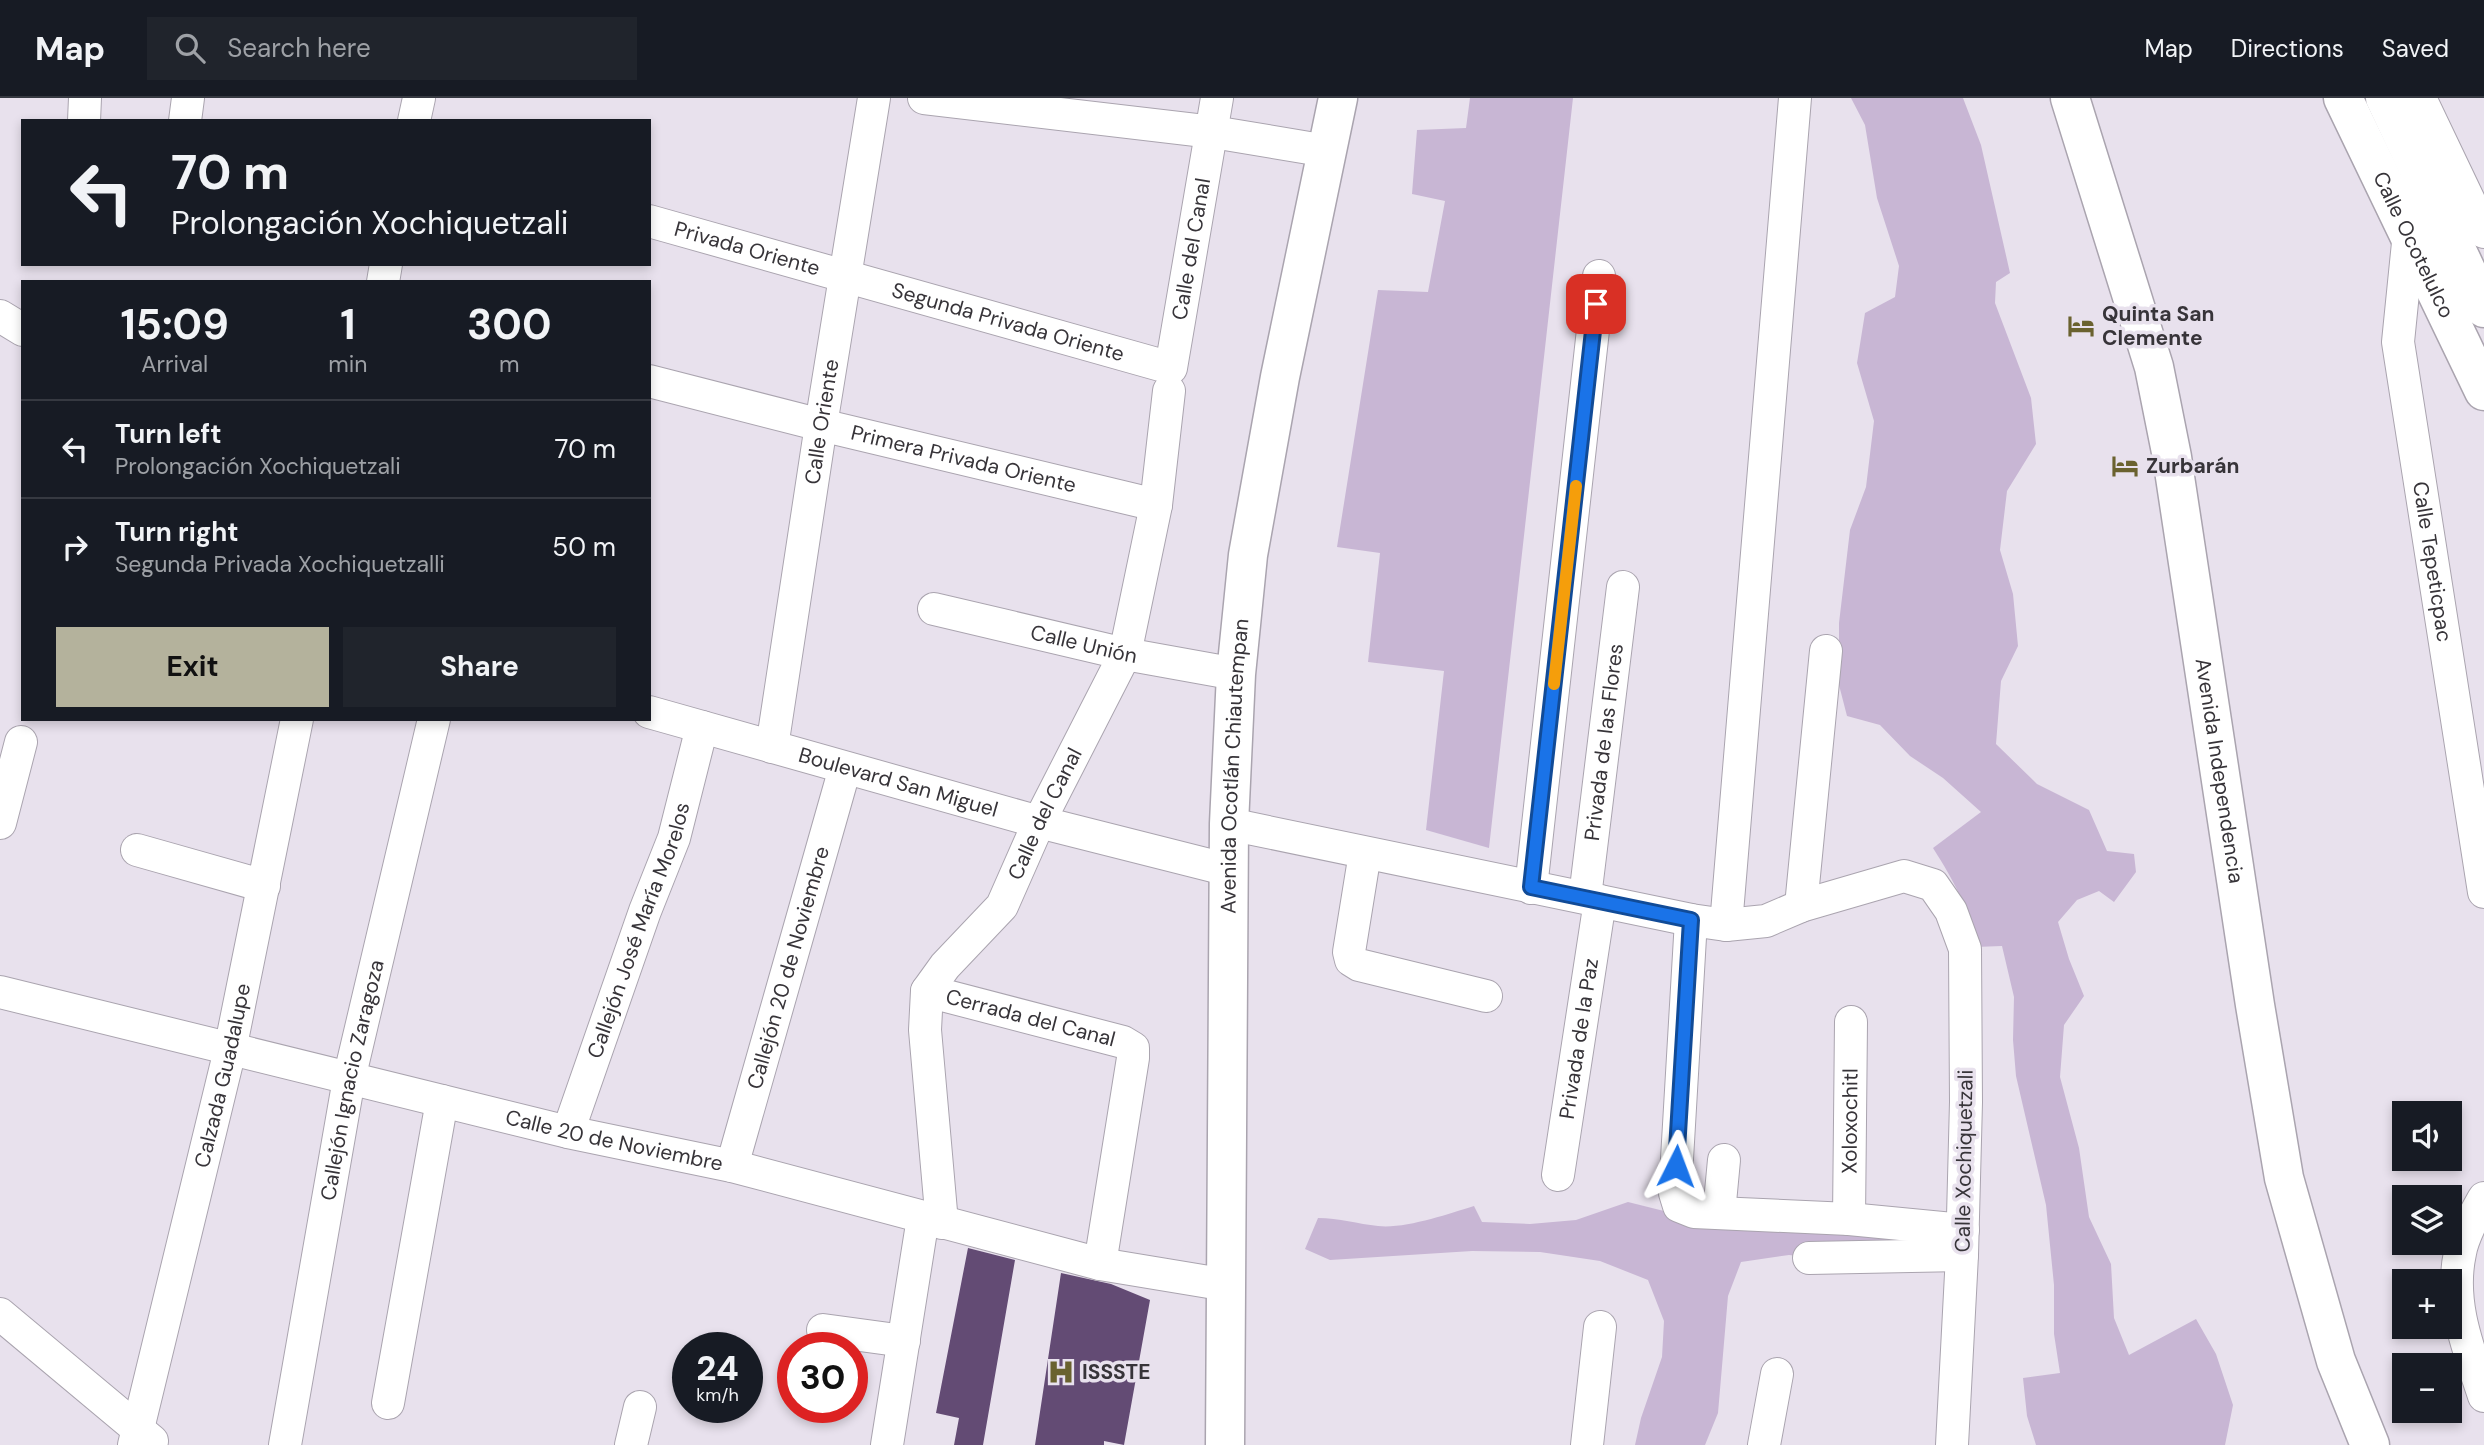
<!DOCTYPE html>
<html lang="en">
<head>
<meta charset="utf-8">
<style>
	:root { --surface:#171b24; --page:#20242c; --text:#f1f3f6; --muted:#9ea1a6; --line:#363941; --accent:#b4b29c }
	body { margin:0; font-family:"DM Sans",sans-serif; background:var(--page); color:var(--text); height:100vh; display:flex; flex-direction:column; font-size:26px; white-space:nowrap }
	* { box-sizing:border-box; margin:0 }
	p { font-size:23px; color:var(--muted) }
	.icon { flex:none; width:38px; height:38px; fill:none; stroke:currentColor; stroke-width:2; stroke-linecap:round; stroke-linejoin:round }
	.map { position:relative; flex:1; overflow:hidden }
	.side { position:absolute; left:21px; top:182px; width:630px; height:441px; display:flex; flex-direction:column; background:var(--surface); border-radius:0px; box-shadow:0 4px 10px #0003 }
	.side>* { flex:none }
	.guide { position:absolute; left:21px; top:21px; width:630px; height:147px; border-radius:0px; box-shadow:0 4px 10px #0003; background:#171b24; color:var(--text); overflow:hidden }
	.fabs { position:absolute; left:2392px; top:1003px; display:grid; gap:14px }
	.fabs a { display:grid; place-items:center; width:70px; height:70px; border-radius:0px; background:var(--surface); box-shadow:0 4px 10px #0003; font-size:35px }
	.speed { position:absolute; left:672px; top:1234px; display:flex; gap:14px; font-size:35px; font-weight:700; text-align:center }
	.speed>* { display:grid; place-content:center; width:91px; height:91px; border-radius:50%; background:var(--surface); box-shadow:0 4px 10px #0003; line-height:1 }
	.speed small { font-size:18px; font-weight:400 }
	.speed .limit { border:10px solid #d22; background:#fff; color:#111 }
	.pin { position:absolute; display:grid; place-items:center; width:60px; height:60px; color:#fff; margin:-30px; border-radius:14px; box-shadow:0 4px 10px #0006 }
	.me { position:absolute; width:77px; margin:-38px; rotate:3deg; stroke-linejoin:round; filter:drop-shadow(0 0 5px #0008) }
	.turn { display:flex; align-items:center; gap:24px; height:147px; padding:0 35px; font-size:32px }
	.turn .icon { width:91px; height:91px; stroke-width:2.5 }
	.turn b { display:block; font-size:49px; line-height:60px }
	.eta { display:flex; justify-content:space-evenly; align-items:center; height:119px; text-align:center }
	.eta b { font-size:42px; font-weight:700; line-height:49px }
	.cta { display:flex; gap:14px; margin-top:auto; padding:14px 35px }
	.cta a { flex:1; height:80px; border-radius:0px; background:var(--accent); color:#111; font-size:28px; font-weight:700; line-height:80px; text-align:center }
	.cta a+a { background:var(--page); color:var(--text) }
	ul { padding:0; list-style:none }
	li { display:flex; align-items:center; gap:21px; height:98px; padding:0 35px; border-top:2px solid var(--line) }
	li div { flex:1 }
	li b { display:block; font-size:26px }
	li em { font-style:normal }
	header { display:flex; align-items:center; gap:42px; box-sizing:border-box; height:98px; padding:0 35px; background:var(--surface); border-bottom:2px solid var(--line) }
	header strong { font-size:33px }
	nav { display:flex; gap:38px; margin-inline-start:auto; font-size:24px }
	.search { width:490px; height:63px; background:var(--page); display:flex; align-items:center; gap:18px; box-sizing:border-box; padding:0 24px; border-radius:0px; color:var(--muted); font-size:26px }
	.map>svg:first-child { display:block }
	.green { fill:#c8b6d4 }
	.building { fill:#634b74 }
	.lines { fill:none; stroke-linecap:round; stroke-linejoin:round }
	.minor-casing { stroke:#aaa4af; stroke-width:34 }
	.major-casing { stroke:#aaa4af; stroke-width:41 }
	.minor { stroke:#fff; stroke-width:32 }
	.major { stroke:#fff; stroke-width:38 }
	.route-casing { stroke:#114b97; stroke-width:18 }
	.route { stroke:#1a73e8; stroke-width:12 }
	.slow { stroke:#f59e0b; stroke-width:12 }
	.labels { text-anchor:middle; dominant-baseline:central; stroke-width:7; stroke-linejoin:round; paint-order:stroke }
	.street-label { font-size:21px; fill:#373439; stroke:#e8e1ed }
	.poi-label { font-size:21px; font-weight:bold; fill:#373439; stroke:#e8e1ed; text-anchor:start }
</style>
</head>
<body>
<header>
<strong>Map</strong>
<div class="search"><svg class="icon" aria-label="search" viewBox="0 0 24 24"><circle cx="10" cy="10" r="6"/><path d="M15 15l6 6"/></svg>Search here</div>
<nav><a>Map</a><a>Directions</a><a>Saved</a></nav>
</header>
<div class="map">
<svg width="2484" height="1347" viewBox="0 0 2484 1347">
	<rect width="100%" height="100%" fill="#e8e1ed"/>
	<g class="green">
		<polygon points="1470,0 1573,0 1489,750 1426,732 1444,573 1368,564 1380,455 1337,449 1378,192 1428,194 1445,103 1412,96 1417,32 1466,30"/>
		<path d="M 1851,0 L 1963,0 L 1981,47 L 2010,175 L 1996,184 L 1995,205 L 2031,300 L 2036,346 L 2007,393 L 2000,452 L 2013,496 L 2018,548 L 2001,583 L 1996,646 L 2037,686 L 2089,712 L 2107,753 L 2134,756 L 2136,774 L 2114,804 L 2099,793 L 2077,802 L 2058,824 L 2069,861 L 2084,898 L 2064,927 L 2060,979 L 2079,1050 L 2089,1119 L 2111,1166 L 2114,1220 L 2129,1257 L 2196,1221 L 2216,1256 L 2233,1307 L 2225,1347 L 2036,1347 L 2027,1318 L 2023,1280 L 2060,1275 L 2054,1236 L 2054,1187 L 2046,1107 L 2016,978 L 2013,942 L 2014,899 L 2002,848 L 1975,849 C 1968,808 1955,785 1933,750 L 1981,714 L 1943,680 L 1910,658 L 1880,627 L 1847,618 L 1839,587 L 1839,525 L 1850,432 L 1866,389 L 1874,323 L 1857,265 L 1865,215 L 1895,199 L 1899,168 L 1877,100 L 1865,27 Z"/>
		<path d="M 1628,1104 L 1692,1120 L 1918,1137 L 1878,1167 L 1789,1157 L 1741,1164 L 1728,1198 L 1718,1315 L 1705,1347 L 1635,1347 L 1641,1320 L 1662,1259 L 1664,1223 L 1648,1182 L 1600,1163 L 1540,1154 L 1472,1153 L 1330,1162 L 1305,1151 L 1318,1120 C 1339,1120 1358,1126 1378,1128 C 1405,1131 1448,1116 1474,1108 L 1482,1124 L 1530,1126 L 1576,1122 Z"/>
	</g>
	<g class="building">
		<polygon points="968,1150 1015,1162 983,1347 954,1347 959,1320 936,1315"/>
		<polygon points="1061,1175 1111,1186 1150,1202 1124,1347 1104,1343 1104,1347 1035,1347"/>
	</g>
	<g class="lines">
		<g class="minor-casing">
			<g id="minor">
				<polyline points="924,0 1213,34 1327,53"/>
				<polyline points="2420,0 2484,134"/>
				<polyline points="84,23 85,0"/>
				<polyline points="185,23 188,0"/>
				<polyline points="414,23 419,0"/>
				<path id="s1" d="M 649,123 L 1171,270 L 1217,0"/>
				<path id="s2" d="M 2409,135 L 2398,244 L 2484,794"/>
				<polyline points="383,184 386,166"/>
				<polyline points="0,218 23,232"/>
				<path id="s3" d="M 649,283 L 821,327 L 1156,407"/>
				<path id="s4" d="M 934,511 L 1125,556 L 1236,576"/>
				<path id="s5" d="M 649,614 L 1039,724 L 1229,772"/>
				<path id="s6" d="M 772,649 L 821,327 L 874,0"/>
				<polyline points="0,725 21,644"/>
				<polyline points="1229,726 1691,822 1726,827 1766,823 1801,808 1904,778 1933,787 1951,813 1965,851 1966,1004 1962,1157 1952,1347"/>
				<polyline points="137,752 264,788"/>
				<polyline points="1365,755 1349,854 1351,862 1359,867 1486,898"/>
				<polyline points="1531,790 1599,178"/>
				<path id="s7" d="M 1585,799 L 1623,489"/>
				<polyline points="1801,808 1826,553"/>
				<polyline points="1691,822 1675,1095 1679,1108 1694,1114 1849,1121 1963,1132"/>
				<polyline points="1726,827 1795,0"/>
				<path id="s8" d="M 927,893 L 1123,944 L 1133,950 L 1133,960 L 1100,1166"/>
				<path id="s9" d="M 0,894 L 568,1034 L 732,1068 L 1100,1166 L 1227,1187"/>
				<path id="s10" d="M 568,1034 L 645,813 L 674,740 L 702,629"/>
				<path id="s11" d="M 732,1068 L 845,670"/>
				<path id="s12" d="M 1558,1077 L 1600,803"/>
				<path d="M 2484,1100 C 2475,1116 2463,1137 2460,1155 C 2449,1205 2469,1252 2484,1298"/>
				<polyline points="1719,1115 1724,1062"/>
				<path id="s13" d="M 1849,1121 L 1851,924"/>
				<path id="s14" d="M 942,1125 L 925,932 L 927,893 L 945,868 L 1002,808 L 1039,724 L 1125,556 L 1156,407 L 1169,293"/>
				<polyline points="1809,1160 1962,1157"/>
				<polyline points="0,1216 152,1343"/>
				<polyline points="823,1232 904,1243"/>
				<polyline points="388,1305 442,1003"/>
				<path id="s15" d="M 134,1347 L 230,952 L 297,621"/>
				<path id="s16" d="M 285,1347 L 349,981 L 434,621"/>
				<polyline points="631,1347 640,1309"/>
				<polyline points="887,1347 923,1120"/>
				<polyline points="1587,1347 1600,1229"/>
				<polyline points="1764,1347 1777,1276"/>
			</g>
		</g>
		<g class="major-casing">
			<g id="major">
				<path id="s17" d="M 2070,0 L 2154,269 L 2172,359 L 2255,907 L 2284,1080 L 2336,1263 L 2370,1347"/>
				<path id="s18" d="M 2343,0 L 2484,293"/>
				<polyline points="2385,0 2484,210"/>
				<path id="s19" d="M 1225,1347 L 1229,726 L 1236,576 L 1248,457 L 1280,279 L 1338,0"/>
			</g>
		</g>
		<use href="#minor" class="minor"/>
		<use href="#major" class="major"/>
	</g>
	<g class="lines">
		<g class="route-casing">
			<polyline id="route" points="1596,206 1531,789 1691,822 1676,1068"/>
		</g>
		<use href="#route" class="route"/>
		<polyline class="slow" points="1554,586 1576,388"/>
	</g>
	<defs>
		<g id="hotel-bare" transform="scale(2.1)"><path d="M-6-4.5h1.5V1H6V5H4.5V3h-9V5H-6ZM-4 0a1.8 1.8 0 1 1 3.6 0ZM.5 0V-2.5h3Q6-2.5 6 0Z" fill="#6a622f" stroke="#e8e1ed" stroke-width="2.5" paint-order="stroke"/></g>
		<g id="hospital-bare" transform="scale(2.1)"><path d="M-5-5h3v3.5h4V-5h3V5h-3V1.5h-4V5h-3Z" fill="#6a622f" stroke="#e8e1ed" stroke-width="2.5" paint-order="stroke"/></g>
	</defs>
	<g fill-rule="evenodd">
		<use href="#hotel-bare" x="2081" y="228"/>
		<use href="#hotel-bare" x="2125" y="368"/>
		<use href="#hospital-bare" x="1061" y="1274"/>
	</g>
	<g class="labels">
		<g class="street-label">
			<text stroke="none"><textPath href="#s18" startOffset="163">Calle Ocotelulco</textPath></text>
			<text stroke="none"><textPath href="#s1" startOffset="102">Privada Oriente</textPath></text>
			<text stroke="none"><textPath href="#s1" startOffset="663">Calle del Canal</textPath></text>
			<text stroke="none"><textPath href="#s1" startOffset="373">Segunda Privada Oriente</textPath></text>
			<text stroke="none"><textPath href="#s6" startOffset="329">Calle Oriente</textPath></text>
			<text stroke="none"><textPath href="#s3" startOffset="324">Primera Privada Oriente</textPath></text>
			<text stroke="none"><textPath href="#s2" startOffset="332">Calle Tepeticpac</textPath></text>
			<text stroke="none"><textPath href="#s4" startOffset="154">Calle Unión</textPath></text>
			<text stroke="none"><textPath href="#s7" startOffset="156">Privada de las Flores</textPath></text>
			<text stroke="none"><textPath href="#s19" startOffset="679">Avenida Ocotlán Chiautempan</textPath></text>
			<text stroke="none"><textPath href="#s17" startOffset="691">Avenida Independencia</textPath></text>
			<text stroke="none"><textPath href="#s5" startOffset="259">Boulevard San Miguel</textPath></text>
			<text stroke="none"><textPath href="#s14" startOffset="448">Calle del Canal</textPath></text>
			<text stroke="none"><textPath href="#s10" startOffset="214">Callejón José María Morelos</textPath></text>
			<text stroke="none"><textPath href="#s11" startOffset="206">Callejón 20 de Noviembre</textPath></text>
			<text stroke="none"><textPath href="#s8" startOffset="107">Cerrada del Canal</textPath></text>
			<text stroke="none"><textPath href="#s12" startOffset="138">Privada de la Paz</textPath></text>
			<text stroke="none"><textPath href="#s15" startOffset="380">Calzada Guadalupe</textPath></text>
			<text stroke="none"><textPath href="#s16" startOffset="371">Callejón Ignacio Zaragoza</textPath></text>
			<text stroke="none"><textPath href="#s13" startOffset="98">Xoloxochitl</textPath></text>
			<text stroke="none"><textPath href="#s9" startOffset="632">Calle 20 de Noviembre</textPath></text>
			<text transform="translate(1964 1063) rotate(-89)">Calle Xochiquetzali</text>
		</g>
		<g class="poi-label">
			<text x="2102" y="216">Quinta San<tspan x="2102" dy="24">Clemente</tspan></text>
			<text x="2146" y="368">Zurbarán</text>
			<text x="1082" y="1274">ISSSTE</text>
		</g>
	</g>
</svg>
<div class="fabs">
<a><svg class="icon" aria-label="sound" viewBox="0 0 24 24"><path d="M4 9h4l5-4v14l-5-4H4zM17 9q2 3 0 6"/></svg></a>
<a><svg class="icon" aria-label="layers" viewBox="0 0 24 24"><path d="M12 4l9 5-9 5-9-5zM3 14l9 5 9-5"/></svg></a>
<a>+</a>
<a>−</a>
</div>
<div class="speed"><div>24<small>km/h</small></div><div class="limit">30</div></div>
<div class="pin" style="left:1596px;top:206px;background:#d93025"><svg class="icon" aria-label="arrive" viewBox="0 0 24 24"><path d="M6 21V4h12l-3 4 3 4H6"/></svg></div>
<svg class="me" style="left:1676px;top:1068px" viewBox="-20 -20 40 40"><path d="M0-17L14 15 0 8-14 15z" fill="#1a73e8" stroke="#fff" stroke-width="4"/></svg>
<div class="guide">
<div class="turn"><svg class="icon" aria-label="left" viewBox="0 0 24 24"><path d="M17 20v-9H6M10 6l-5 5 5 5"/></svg><div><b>70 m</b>Prolongación Xochiquetzali</div></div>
</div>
<section class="side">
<div class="eta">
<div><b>15:09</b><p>Arrival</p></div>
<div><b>1</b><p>min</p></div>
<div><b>300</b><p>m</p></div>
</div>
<ul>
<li><svg class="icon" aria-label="left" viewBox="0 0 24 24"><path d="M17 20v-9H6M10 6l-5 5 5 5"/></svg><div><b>Turn left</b><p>Prolongación Xochiquetzali</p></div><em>70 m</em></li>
<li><svg class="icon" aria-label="right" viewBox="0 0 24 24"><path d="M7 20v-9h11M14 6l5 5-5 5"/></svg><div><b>Turn right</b><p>Segunda Privada Xochiquetzalli</p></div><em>50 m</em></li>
</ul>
<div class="cta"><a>Exit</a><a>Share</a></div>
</section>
</div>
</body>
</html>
